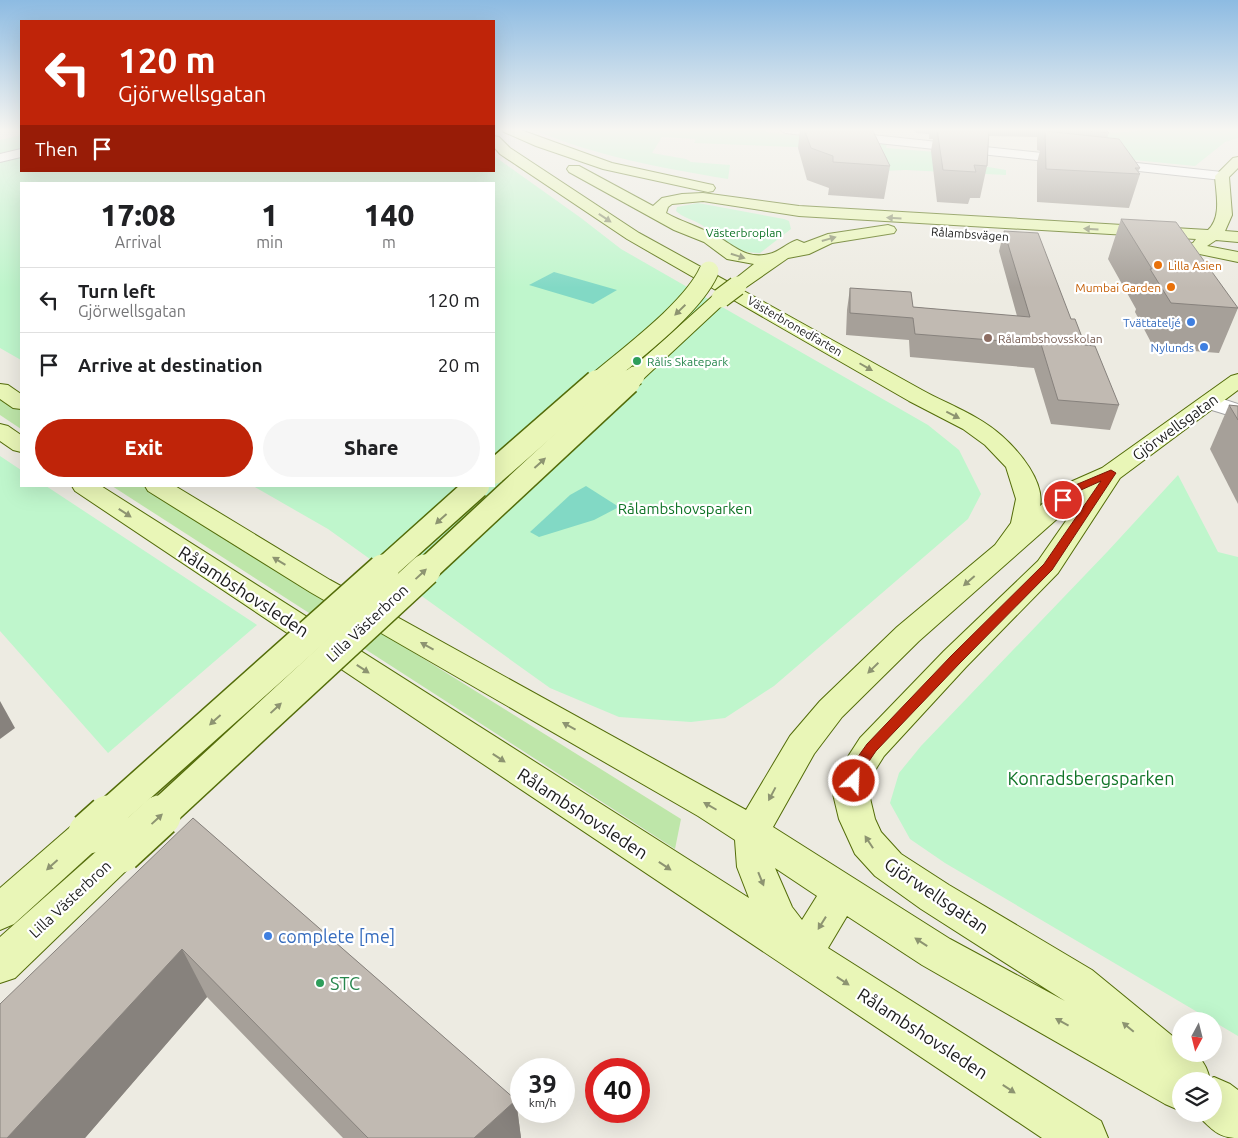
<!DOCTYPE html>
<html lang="en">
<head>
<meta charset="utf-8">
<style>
	:root { --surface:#fff; --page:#f6f6f6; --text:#202124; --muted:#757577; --line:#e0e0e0; --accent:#bf2409 }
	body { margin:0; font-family:Ubuntu,sans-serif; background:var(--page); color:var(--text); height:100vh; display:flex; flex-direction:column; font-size:19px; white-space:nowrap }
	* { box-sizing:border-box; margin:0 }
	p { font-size:16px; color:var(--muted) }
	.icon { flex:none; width:28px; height:28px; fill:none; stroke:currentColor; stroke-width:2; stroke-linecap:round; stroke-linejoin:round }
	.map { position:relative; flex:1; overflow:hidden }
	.panel { position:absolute; left:20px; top:182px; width:475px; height:305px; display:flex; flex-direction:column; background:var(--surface); border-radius:0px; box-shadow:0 5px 20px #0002 }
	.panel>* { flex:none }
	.hud { position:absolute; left:20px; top:20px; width:475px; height:152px; border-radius:0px; box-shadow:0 5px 20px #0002; background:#bf2409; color:#fff; overflow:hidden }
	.needle { width:32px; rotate:187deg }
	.tools { position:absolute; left:1172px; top:1012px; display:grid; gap:10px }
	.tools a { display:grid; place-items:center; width:50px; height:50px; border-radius:50%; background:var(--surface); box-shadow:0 5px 20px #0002; font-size:25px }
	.speed { position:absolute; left:510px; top:1058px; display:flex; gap:10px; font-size:25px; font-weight:700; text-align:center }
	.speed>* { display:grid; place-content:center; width:65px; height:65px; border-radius:50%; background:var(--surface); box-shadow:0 5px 20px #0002; line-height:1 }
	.speed small { font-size:12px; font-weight:400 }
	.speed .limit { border:8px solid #d22; background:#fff; color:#111 }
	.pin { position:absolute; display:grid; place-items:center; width:42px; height:42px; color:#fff; margin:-21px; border:2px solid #fff; border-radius:50%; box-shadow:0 1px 5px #0007 }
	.me { position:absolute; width:55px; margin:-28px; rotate:24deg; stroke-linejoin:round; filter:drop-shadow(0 0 4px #0008) }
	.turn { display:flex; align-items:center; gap:18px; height:105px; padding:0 15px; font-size:22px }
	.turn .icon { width:65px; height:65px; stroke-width:2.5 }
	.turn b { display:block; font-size:35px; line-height:42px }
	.then { display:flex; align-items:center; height:48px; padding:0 15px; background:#0003; gap:10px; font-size:19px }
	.eta { display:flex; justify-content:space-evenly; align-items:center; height:85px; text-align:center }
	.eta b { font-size:30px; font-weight:800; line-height:35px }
	.button { display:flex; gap:10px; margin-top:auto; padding:10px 15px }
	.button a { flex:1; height:58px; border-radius:30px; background:var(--accent); color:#fff; font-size:20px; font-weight:800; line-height:58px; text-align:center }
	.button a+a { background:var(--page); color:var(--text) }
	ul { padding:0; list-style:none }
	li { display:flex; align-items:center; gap:15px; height:65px; padding:0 15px; border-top:1px solid var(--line) }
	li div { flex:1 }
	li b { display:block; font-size:19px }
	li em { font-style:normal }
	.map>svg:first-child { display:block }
	.grass { fill:#bee6a9 }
	.park { fill:#bff6cc }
	.pitch { fill:#82d9c5 }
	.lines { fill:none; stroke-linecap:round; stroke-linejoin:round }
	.street-casing { stroke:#a3a3a3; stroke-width:2 }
	.secondary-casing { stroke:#536c09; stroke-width:2 }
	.street { fill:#fff; fill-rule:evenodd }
	.secondary { fill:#e9f6b7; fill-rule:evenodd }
	.secondary-bridge-far3-casing { stroke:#536c09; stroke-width:21; stroke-linecap:butt }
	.secondary-bridge-far2-casing { stroke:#536c09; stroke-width:27; stroke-linecap:butt }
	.secondary-bridge-far1-casing { stroke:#536c09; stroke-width:34; stroke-linecap:butt }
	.secondary-bridge-casing { stroke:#536c09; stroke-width:44; stroke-linecap:butt }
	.secondary-bridge-far3 { stroke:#e9f6b7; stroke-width:19 }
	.secondary-bridge-far2 { stroke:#e9f6b7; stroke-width:24 }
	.secondary-bridge-far1 { stroke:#e9f6b7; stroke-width:31 }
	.secondary-bridge { stroke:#e9f6b7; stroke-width:41 }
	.wall { fill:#a6a099 }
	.shaded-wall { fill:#87827d }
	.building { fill:#c1bab2; stroke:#87827d }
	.oneway { fill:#8d9471 }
	.route { fill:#bf2409; stroke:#7c1706 }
	.food-dot { fill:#e8710a; stroke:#fff; stroke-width:2 }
	.shop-dot { fill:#3f7fe0; stroke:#fff; stroke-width:2 }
	.education-dot { fill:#8d6e63; stroke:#fff; stroke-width:2 }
	.leisure-dot { fill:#2e9e5b; stroke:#fff; stroke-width:2 }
	.labels { text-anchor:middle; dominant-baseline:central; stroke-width:4.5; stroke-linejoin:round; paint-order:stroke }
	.far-park-label { font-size:12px; fill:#107427; stroke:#fff }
	.far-street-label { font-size:12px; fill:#1c1c1c; stroke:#fff }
	.far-food-label { font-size:12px; fill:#c56008; stroke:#fff; text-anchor:start }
	.far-shop-label { font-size:12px; fill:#366cbe; stroke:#fff; text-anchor:end }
	.far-education-label { font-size:12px; fill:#785e54; stroke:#fff; text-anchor:start }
	.far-leisure-label { font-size:12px; fill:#27864d; stroke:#fff; text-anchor:start }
	.street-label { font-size:15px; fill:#1c1c1c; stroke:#fff }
	.park-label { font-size:15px; fill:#107427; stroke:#fff }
	.near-street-label { font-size:18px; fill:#1c1c1c; stroke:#fff }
	.near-park-label { font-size:18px; fill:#107427; stroke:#fff }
	.near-shop-label { font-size:18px; fill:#366cbe; stroke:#fff; text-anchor:start }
	.near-leisure-label { font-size:18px; fill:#27864d; stroke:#fff; text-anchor:start }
</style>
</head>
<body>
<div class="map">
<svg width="1238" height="1138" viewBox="0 0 1238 1138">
	<rect width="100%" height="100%" fill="#edebe2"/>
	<g class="grass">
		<polygon points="0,396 21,409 21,429 0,415"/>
		<polygon points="112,486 146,486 681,819 675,849"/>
	</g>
	<g class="park">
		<path d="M 532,129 L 757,129 L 773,133 L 887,144 L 886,148 L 948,153 L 947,160 L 1006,170 L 1006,175 L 906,170 L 879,171 L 844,149 L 694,143 L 696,139 L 662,137 L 652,153 L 686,159 L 691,162 L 730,165 L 728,179 C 661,168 595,156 532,129 Z"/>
		<polygon points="1163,129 1238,129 1238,138 1225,142 1195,166 1074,154 1099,142 1109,133"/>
		<polygon points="21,135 21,171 494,171 494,156 581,218 621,249 928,425 959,450 981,494 968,519 774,686 725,718 691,722 619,717 550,688 328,529 253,486 494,486 494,184 21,184 21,360 0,348 0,140"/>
		<path d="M 698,203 L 784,219 L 789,221 L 791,229 L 760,253 C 726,252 725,239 700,224 C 692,219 683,218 676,211 L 677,207 Z"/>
		<polygon points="0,456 21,470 21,486 46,486 257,625 108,753 0,631"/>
		<polygon points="1178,475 1218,552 1238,557 1238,1036 945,863 910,839 890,803 899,773 921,746 1108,551"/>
	</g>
	<g class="pitch">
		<polygon points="554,272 617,290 593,304 529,285"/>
		<polygon points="586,486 619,507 594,520 539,537 530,532 570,495"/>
	</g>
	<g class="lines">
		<g class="street-casing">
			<g id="street">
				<polygon points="779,129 816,129 1222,172 1229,176 1222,180 785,133"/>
				<polygon points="21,149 21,157 0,162 0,154"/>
				<polygon points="1210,395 1238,404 1238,418 1202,407 1199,402 1202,397"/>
			</g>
		</g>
		<g class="secondary-casing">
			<g id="secondary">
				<polygon points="502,129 518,129 612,163 708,184 713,185 715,188 713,191 708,192 603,169 536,146 504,132"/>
				<path d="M 494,136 L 499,137 L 510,148 L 639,233 L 730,283 L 754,264 L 727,259 L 704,242 L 674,230 L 569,172 L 567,169 L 569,166 L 579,166 L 653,206 L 662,198 L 682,194 L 703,193 L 799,206 L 1208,230 C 1222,217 1216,194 1215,176 L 1233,158 L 1238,157 L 1238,168 L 1229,177 L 1232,215 L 1225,231 L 1238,232 L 1238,242 L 1216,240 L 1207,246 L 1238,252 L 1238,262 L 1185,251 L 1183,248 L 1185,245 L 1193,243 L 1196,239 L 799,216 L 703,201 L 672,204 L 668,207 L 666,213 C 682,222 700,227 716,236 C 734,245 746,260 769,254 C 779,252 787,243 797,240 L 804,243 L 828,234 L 888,225 L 894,227 L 896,230 L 894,233 L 832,243 L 809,254 L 788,258 L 742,290 C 802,323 862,357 922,390 C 949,405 979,415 1002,436 C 1019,451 1045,482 1040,506 L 1068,483 L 1102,468 L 1231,376 L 1238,374 L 1238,390 L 1120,478 L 1058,573 L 966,667 L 884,756 L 874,772 L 869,794 L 875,819 L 881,832 L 901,854 L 949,885 L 1092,970 L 1181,1043 L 1181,1054 C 1200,1054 1205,1061 1210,1079 L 1214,1077 L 1230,1084 L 1238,1090 L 1238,1138 C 1218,1138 1212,1129 1198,1116 L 1197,1114 L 1214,1114 L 1214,1081 L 1181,1081 L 1181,1111 L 1165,1104 L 922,965 L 847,916 L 828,948 L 1101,1121 L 1108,1138 L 1042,1138 L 75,491 L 72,486 L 101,486 L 749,898 L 737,867 L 735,840 L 698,816 L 310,592 L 148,491 L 145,486 L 175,486 L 330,580 L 746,810 L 790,736 L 820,701 L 897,627 L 995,545 L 1011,523 L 1016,499 L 1006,467 L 985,445 L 963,429 L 909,401 L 730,298 L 642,380 L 635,382 L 628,380 L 625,376 L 628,372 L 715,294 L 721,293 L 627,239 L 500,154 L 494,147 ZM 1084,495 L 1038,561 L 944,651 L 860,738 L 840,769 L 833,794 L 839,819 L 855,854 L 875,876 L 921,909 L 1065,1001 L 950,939 L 773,827 L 814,754 L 842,717 L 919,641 ZM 775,868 L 817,896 L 802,920 L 792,907 Z"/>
				<polygon points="0,384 8,385 21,394 21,409 13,408 0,399"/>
				<polygon points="0,424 8,426 21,435 21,452 13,450 0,441"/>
				<polygon points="89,818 102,822 107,833 102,844 14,924 0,930 0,888 76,822"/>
				<polygon points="121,836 134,841 140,852 134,863 15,978 0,983 0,937 108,841"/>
			</g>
		</g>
		<use href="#street" class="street"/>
		<use href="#secondary" class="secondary"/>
		<g class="secondary-bridge-far3-casing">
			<g id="secondary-bridge-far3">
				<polyline points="721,298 737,286"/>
				<path d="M 596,383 C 629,355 692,309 709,271"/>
				<polyline points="627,383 635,376"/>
			</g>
		</g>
		<g class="secondary-bridge-far2-casing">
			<g id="secondary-bridge-far2">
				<polyline points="494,472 597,382"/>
				<polyline points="381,572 477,486"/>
				<polyline points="424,572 628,382"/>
			</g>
		</g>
		<g class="secondary-bridge-far1-casing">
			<g id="secondary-bridge-far1">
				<polyline points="106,817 383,570"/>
				<polyline points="158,817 425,570"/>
			</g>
		</g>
		<g class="secondary-bridge-casing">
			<g id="secondary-bridge">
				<polyline points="89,833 108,816"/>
				<polyline points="121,852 160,816"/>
			</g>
		</g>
		<use href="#secondary-bridge-far3" class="secondary-bridge-far3"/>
		<use href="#secondary-bridge-far2" class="secondary-bridge-far2"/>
		<use href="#secondary-bridge-far1" class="secondary-bridge-far1"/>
		<use href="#secondary-bridge" class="secondary-bridge"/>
	</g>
	<g class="wall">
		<polygon points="800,129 872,129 890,166 884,199 828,195 829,188 807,180 798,148"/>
		<polygon points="914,129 1105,129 1109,133 1107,138 1140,168 1138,172 1140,174 1129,208 1037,202 1037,162 1040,151 1037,150 1037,137 988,136 987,166 980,198 970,198 968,204 937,202 931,151 933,139 929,139 929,134 916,133"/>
		<polygon points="1121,219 1238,308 1219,353 1154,348 1135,312 1136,309 1108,259"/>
		<polygon points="1004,231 1071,319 1085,345 1119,405 1110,430 1051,424 1034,368 910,357 909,340 846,335 847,310 850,288 913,307 1017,316 999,251"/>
		<polygon points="1229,405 1238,406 1238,504 1210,449"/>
		<polygon points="193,818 516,1100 521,1138 343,1138 207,997 85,1138 0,1138"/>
	</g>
	<g class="shaded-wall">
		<polygon points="0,701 15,728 0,739"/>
		<polygon points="182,949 207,997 85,1138 7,1138"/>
		<polygon points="516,1100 521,1138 474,1138"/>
	</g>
	<g class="building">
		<polygon points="804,129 872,129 890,166 833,162 833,156 811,148"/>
		<polygon points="937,129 989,129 987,166 974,165 976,172 943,170"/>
		<polygon points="1063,129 1105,129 1109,133"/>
		<polygon points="1045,131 1119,139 1140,168 1135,168 1140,174 1046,169"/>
		<polygon points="1121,219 1176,222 1238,308 1171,303 1150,269 1152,269"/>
		<polygon points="1004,231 1038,233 1071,319 1075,319 1085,345 1095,346 1119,405 1058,400 1041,344 915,334 913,318 850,313 850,288 911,292 913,307 1030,317"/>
		<polygon points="1229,405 1238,406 1238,420"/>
		<polygon points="193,818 516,1100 474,1138 368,1138 182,949 7,1138 0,1138 0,1004"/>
	</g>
	<defs><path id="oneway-solid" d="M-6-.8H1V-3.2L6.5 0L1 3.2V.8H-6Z" transform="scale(1.25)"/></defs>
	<g class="oneway">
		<use href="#oneway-solid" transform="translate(605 218) rotate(34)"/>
		<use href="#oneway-solid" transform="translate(894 218) rotate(-177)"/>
		<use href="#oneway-solid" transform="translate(1091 229) rotate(-177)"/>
		<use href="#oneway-solid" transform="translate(829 239) rotate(-16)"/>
		<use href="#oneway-solid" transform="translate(738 256) rotate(17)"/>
		<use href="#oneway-solid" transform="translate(680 310) rotate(136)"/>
		<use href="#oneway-solid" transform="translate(866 367) rotate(30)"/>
		<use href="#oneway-solid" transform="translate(953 415) rotate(27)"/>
		<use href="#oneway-solid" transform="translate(540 463) rotate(-42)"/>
		<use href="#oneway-solid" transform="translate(125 513) rotate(33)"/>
		<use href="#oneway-solid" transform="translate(441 519) rotate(138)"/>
		<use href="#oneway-solid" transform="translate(279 561) rotate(-149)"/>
		<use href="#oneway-solid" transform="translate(421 574) rotate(-43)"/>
		<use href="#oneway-solid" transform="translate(969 581) rotate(139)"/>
		<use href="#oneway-solid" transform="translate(427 646) rotate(-151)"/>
		<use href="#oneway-solid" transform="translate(873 668) rotate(136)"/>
		<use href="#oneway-solid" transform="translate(363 669) rotate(33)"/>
		<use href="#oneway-solid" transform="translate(276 708) rotate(-43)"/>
		<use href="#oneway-solid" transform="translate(215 720) rotate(138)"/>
		<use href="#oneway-solid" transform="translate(569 726) rotate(-151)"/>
		<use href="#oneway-solid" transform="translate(499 758) rotate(33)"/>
		<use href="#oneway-solid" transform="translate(772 794) rotate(118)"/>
		<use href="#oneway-solid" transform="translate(710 806) rotate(-150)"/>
		<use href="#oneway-solid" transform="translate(157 819) rotate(-43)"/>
		<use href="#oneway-solid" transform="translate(869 842) rotate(-123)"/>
		<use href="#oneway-solid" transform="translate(52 865) rotate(138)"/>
		<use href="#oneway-solid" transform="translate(665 866) rotate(34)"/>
		<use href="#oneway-solid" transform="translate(761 879) rotate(68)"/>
		<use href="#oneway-solid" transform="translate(822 923) rotate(122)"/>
		<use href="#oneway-solid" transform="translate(921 942) rotate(-147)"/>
		<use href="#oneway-solid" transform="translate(843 981) rotate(33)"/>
		<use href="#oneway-solid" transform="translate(1062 1022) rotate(-151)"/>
		<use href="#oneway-solid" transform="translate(1128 1027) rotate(-140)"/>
		<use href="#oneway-solid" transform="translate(1009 1089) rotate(33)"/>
	</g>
	<linearGradient id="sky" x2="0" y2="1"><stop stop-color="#8dbbe2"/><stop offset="0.45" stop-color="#f7f6f2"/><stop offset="1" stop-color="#f7f6f2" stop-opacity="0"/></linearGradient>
	<rect width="1238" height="288" fill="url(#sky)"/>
	<polygon class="route" points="1111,470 1116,473 1052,570 960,663 876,751 863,770 859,785 854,787 849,785 846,781 852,765 867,744 951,656 1044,564 1101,481 1081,490 1066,502 1059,502 1058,500 1059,498 1073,486"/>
	<g class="food-dot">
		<circle cx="1158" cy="265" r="5"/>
		<circle cx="1171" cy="287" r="5"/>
	</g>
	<g class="shop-dot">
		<circle cx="1191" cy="322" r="5"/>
		<circle cx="1204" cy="347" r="5"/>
		<circle cx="268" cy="936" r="5"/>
	</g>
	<circle class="education-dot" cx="988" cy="338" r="5"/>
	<g class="leisure-dot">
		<circle cx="637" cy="361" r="5"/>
		<circle cx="320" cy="983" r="5"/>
	</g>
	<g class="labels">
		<g class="far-park-label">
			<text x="744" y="232">Västerbroplan</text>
		</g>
		<g class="far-street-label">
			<text transform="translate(970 234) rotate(4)">Rålambsvägen</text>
			<text transform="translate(795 326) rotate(30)">Västerbronedfarten</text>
		</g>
		<g class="far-food-label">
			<text x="1168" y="265">Lilla Asien</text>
			<text x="1161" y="287" text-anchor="end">Mumbai Garden</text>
		</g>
		<g class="far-shop-label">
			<text x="1181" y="322">Tvättateljé</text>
			<text x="1194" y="347">Nylunds</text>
		</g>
		<g class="far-education-label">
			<text x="998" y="338">Rålambshovsskolan</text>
		</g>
		<g class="far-leisure-label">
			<text x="647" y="361">Rålis Skatepark</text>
		</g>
		<g class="street-label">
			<text transform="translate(1175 427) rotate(-36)">Gjörwellsgatan</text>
			<text transform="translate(367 623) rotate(-43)">Lilla Västerbron</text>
			<text transform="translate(70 899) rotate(-43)">Lilla Västerbron</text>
		</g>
		<g class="park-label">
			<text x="685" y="508">Rålambshovsparken</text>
		</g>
		<g class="near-street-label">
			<text transform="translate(244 591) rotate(33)">Rålambshovsleden</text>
			<text transform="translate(583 813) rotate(33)">Rålambshovsleden</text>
			<text transform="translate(937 895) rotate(34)">Gjörwellsgatan</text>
			<text transform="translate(923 1033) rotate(33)">Rålambshovsleden</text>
		</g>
		<g class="near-park-label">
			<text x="1091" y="778">Konradsbergsparken</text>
		</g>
		<g class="near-shop-label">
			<text x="278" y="936">complete [me]</text>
		</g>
		<g class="near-leisure-label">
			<text x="330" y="983">STC</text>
		</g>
	</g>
</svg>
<div class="tools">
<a><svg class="needle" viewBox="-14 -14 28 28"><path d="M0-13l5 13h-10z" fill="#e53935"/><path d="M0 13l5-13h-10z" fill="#757577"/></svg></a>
<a><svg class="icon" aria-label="layers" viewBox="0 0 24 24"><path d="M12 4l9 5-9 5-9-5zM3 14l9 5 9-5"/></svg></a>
</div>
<div class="speed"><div>39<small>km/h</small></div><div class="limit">40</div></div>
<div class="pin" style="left:1063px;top:500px;background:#d93025"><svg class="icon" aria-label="arrive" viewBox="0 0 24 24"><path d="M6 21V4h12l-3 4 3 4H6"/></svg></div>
<svg class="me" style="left:854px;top:781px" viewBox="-20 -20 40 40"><circle r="17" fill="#bf2409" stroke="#fff" stroke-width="3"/><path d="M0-11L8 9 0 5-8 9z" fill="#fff"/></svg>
<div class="hud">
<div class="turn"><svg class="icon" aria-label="left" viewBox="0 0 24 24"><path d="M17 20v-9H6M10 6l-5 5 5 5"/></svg><div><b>120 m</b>Gjörwellsgatan</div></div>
<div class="then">Then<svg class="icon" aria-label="arrive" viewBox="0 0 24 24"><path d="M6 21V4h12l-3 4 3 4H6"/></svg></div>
</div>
<section class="panel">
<div class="eta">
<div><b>17:08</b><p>Arrival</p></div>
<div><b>1</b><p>min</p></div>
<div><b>140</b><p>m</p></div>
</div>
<ul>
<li><svg class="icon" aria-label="left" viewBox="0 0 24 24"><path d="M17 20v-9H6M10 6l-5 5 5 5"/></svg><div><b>Turn left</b><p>Gjörwellsgatan</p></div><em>120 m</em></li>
<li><svg class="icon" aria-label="arrive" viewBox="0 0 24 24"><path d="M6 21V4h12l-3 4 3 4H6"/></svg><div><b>Arrive at destination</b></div><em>20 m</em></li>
</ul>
<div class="button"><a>Exit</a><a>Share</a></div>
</section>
</div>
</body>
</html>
